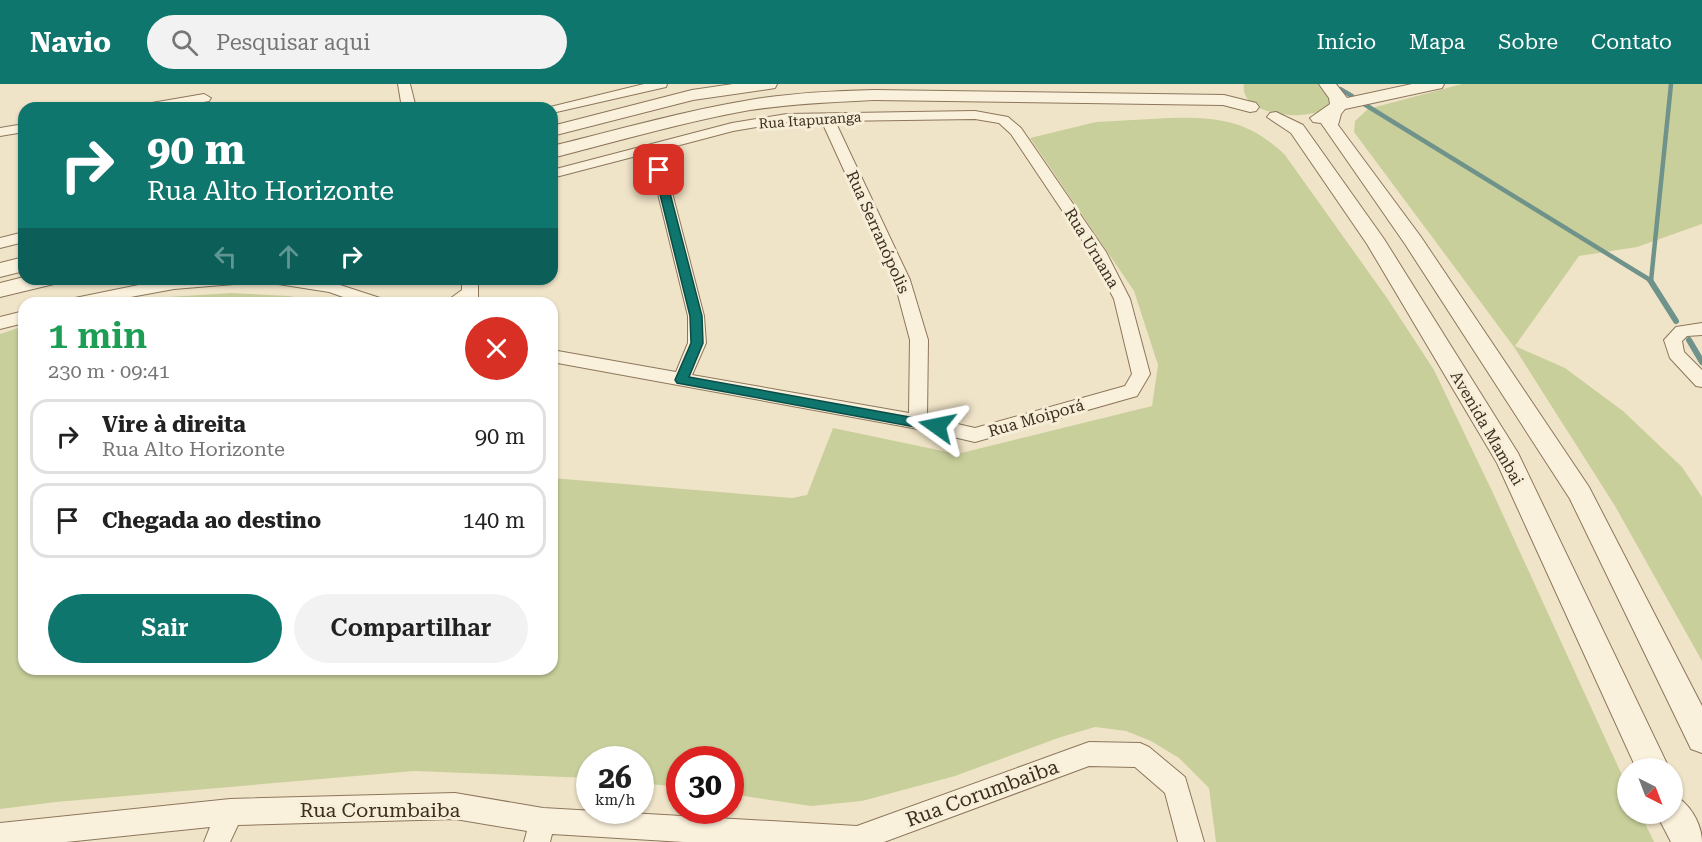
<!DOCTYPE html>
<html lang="pt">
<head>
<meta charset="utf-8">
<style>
	:root { --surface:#fff; --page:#f2f2f2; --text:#222; --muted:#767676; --line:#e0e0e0; --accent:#0f766e }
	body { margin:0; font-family:"Roboto Serif",serif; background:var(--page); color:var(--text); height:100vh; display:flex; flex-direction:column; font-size:22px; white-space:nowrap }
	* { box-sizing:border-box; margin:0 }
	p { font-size:20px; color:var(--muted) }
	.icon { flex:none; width:33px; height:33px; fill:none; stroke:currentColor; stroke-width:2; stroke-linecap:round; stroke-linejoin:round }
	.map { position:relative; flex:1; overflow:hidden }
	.details { position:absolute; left:18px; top:213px; width:540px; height:378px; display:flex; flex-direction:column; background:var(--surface); border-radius:18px; box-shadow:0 2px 4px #0004 }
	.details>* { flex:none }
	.guide { position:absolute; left:18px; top:18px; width:540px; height:183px; border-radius:18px; box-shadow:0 2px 4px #0004; background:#0f766e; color:#fff; overflow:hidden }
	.needle { width:39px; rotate:138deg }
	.buttons { position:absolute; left:1617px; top:674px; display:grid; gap:12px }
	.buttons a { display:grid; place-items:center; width:66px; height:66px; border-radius:50%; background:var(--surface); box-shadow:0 2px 4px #0004; font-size:30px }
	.speed { position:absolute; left:576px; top:662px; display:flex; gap:12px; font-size:30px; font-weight:700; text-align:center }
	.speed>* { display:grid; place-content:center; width:78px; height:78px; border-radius:50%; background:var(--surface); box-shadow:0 2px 4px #0004; line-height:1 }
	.speed small { font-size:15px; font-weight:400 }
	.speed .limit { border:9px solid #d22; background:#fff; color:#111 }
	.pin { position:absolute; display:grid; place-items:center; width:51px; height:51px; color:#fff; margin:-26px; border-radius:12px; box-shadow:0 3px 9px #0006 }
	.me { position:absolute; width:66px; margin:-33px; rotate:282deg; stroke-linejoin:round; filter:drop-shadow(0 0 4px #0008) }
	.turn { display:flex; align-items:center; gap:21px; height:126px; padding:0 30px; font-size:27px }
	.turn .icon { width:78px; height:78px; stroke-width:2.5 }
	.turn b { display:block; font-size:42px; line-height:51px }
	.lanes { display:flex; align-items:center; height:57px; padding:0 30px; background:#0003; justify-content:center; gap:30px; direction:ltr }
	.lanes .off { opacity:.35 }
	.round { display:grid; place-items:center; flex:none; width:63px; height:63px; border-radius:32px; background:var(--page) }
	.head { display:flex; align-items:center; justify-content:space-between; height:102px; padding:0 30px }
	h1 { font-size:36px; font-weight:600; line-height:45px; color:#1e9e55 }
	.button { display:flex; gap:12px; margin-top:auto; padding:12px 30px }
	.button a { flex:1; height:69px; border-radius:36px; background:var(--accent); color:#fff; font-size:24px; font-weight:600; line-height:69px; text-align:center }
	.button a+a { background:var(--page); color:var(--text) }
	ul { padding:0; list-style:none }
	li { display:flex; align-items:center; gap:18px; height:75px; margin:0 12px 9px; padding:0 18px; border:3px solid var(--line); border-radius:18px }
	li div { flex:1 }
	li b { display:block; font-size:22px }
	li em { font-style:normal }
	header { display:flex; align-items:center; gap:36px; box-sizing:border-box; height:84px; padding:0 30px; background:var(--accent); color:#fff }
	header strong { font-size:28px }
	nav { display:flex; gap:33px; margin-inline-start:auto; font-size:21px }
	.search { width:420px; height:54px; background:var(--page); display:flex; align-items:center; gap:15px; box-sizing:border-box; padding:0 21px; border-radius:33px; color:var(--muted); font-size:22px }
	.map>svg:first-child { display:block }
	.green { fill:#c9cf9b }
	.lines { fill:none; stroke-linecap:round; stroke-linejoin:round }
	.stream-far1 { stroke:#6f938a; stroke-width:4.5 }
	.stream { stroke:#6f938a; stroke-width:6 }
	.minor-casing { stroke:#8d765c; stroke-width:2 }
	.tertiary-casing { stroke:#8d765c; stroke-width:2 }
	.minor { fill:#faf1dc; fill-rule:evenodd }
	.tertiary { fill:#faf1dc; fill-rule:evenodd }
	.route { fill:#0f766e; stroke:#0a4d48; stroke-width:1.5 }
	.labels { text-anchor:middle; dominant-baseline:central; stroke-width:6; stroke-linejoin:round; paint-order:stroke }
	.far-street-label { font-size:14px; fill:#3d2e20; stroke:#f7eed8 }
	.street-label { font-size:16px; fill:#3d2e20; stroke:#f7eed8 }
	.near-street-label { font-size:20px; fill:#3d2e20; stroke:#f7eed8 }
</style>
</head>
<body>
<header>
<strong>Navio</strong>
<div class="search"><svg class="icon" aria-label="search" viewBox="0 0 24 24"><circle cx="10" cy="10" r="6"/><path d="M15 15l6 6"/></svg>Pesquisar aqui</div>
<nav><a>Início</a><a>Mapa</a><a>Sobre</a><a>Contato</a></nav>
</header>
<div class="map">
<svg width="1702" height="758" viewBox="0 0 1702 758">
	<rect width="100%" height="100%" fill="#f0e4c8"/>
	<g class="green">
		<path d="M 1244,0 L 1318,0 C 1368,40 1236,43 1244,0 Z"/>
		<polygon points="1462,0 1702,0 1702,140 1637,163 1579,172 1515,262 1565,284 1623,327 1682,383 1702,413 1702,577 1615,422 1514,263 1354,48 1355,37 1368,25"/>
		<path d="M 1169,34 C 1217,33 1249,36 1285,71 L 1387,214 L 1434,286 L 1493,409 L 1627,702 L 1628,729 L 1640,729 L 1654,758 L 1216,758 L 1209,704 L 1179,674 L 1151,657 L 1126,647 L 1095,643 L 1061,653 L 955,692 L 862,717 L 811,722 L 731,710 L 730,675 L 680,675 L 679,703 L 641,699 L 640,675 L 590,675 L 589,694 L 414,687 L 56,718 L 0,725 L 0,250 L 24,242 L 24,585 L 552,585 L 552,394 L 792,414 L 807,411 L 833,344 L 957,370 L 1152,322 L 1158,281 L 1134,207 L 1030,54 L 1096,38 Z"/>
		<polygon points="231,209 289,212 326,219 127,219 169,213"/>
	</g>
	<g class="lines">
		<g class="stream-far1">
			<polyline points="1340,5 1352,12"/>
			<polyline points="1364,20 1650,196"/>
			<polyline points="1651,197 1671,0"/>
		</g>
		<g class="stream">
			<polyline points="1650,196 1676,237"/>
			<polyline points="1689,256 1702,278"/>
		</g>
		<g class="minor-casing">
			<g id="minor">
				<polygon points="398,0 410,0 416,24 402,24"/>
				<polygon points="644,0 667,0 666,3 552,29 552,24 546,24"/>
				<polygon points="204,10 211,14 209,17 169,24 139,24 146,20"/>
				<path d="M 975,27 L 1008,33 L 1021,44 L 1106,168 L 1130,215 L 1150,290 L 1137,312 L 975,358 L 918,345 L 552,278 L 552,266 L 676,288 L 688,259 L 688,232 L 648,69 L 552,94 L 552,86 L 732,39 L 787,30 ZM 975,35 L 999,39 L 1011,50 L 1090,168 L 1114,215 L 1132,290 L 1125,302 L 975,344 L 927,333 L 928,256 L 910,196 L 835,37 ZM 787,38 L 822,38 L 894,196 L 910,256 L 909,329 L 692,291 L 706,259 L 704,232 L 661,66 L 733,47 Z"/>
				<polygon points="24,40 24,48 0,52 0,44"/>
				<polygon points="24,148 24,158 0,164 0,154"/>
				<polygon points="168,195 242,195 240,199 234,200 174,205 98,219 68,219 70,215"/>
				<polygon points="270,195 313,195 331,198 383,215 385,219 360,219 329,208 272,199"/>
				<polygon points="462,195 478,195 478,219 444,219 462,206"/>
				<polygon points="24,227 24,239 0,245 0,233"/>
				<polygon points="1702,239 1702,251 1687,252 1682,257 1684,268 1702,286 1702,303 1696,302 1670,274 1664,256 1676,243"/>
				<polygon points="1089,658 1140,659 1149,663 1185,693 1204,758 1178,758 1165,709 1135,683 1089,682 884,758 684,758 552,750 550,758 524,758 527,747 455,735 238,741 230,758 204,758 210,743 66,758 0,758 0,739 230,715 455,709 543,724 857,742"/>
			</g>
		</g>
		<g class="tertiary-casing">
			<g id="tertiary">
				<polygon points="733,0 777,0 775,4 769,5 693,16 552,52 552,42 692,6"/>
				<polygon points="1319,0 1336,0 1347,14 1412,0 1444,0 1442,4 1345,25 1341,30 1338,41 1421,153 1589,403 1702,622 1702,669 1691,665 1570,415 1405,160 1321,39 1313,38 1310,34 1330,20 1329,14"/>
				<path d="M 874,6 L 1224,11 L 1256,19 L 1259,23 L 1256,27 L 1250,28 L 1223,21 L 874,16 C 833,18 791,20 750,26 C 683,38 618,57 552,74 L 552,62 C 618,46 683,27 750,16 C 791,9 833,7 874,6 Z"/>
				<polygon points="1276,28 1303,41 1384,155 1518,369 1669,684 1636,684 1497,379 1367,160 1291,49 1267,33 1270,29"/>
				<polygon points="24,173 24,187 0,193 0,179"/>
				<polygon points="24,193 24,195 57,195 54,200 0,213 0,199"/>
				<path d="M 1672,711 C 1689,717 1702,740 1702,758 L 1671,758 L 1656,729 L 1672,729 Z"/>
			</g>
		</g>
		<use href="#minor" class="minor"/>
		<use href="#tertiary" class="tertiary"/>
	</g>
	<polygon class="route" points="659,83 664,86 702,232 703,259 689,293 937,338 944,342 942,346 937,347 677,299 675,296 691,259 690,232 654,86"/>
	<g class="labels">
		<g class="far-street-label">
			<text transform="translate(810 36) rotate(-4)">Rua Itapuranga</text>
		</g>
		<g class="street-label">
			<text transform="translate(878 148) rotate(66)">Rua Serranópolis</text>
			<text transform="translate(1092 164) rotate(59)">Rua Uruana</text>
			<text transform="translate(1036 334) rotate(-16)">Rua Moiporá</text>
			<text transform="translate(1487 344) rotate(60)">Avenida Mambai</text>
		</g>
		<g class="near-street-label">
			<text transform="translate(982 709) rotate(-20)">Rua Corumbaiba</text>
			<text x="380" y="726">Rua Corumbaiba</text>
		</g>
	</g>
</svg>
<div class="buttons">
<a><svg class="needle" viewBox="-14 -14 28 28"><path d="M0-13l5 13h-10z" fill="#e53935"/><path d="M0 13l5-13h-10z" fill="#767676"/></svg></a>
</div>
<div class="speed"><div>26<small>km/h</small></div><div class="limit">30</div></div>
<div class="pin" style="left:659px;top:86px;background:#d93025"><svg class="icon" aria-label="arrive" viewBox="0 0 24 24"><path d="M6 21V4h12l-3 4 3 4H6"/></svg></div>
<svg class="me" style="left:937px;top:342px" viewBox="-20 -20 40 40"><path d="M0-17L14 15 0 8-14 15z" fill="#0f766e" stroke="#fff" stroke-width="4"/></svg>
<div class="guide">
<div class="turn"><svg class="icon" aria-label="right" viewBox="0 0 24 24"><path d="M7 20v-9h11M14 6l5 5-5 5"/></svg><div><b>90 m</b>Rua Alto Horizonte</div></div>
<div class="lanes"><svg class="icon off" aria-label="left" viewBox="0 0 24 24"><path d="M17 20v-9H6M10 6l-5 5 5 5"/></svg><svg class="icon off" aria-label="ahead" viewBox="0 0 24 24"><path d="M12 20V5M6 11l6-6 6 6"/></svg><svg class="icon" aria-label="right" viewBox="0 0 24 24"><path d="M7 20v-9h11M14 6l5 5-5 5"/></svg></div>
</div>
<section class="details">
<div class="head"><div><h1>1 min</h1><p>230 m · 09:41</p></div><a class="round" style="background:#d93025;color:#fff"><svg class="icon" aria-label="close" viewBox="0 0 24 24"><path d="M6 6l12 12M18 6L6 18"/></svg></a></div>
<ul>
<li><svg class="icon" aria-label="right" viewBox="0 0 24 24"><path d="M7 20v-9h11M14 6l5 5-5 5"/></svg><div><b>Vire à direita</b><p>Rua Alto Horizonte</p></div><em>90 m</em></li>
<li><svg class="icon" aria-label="arrive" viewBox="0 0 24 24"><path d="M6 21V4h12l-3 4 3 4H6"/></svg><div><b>Chegada ao destino</b></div><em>140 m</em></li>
</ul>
<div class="button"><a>Sair</a><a>Compartilhar</a></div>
</section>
</div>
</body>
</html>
